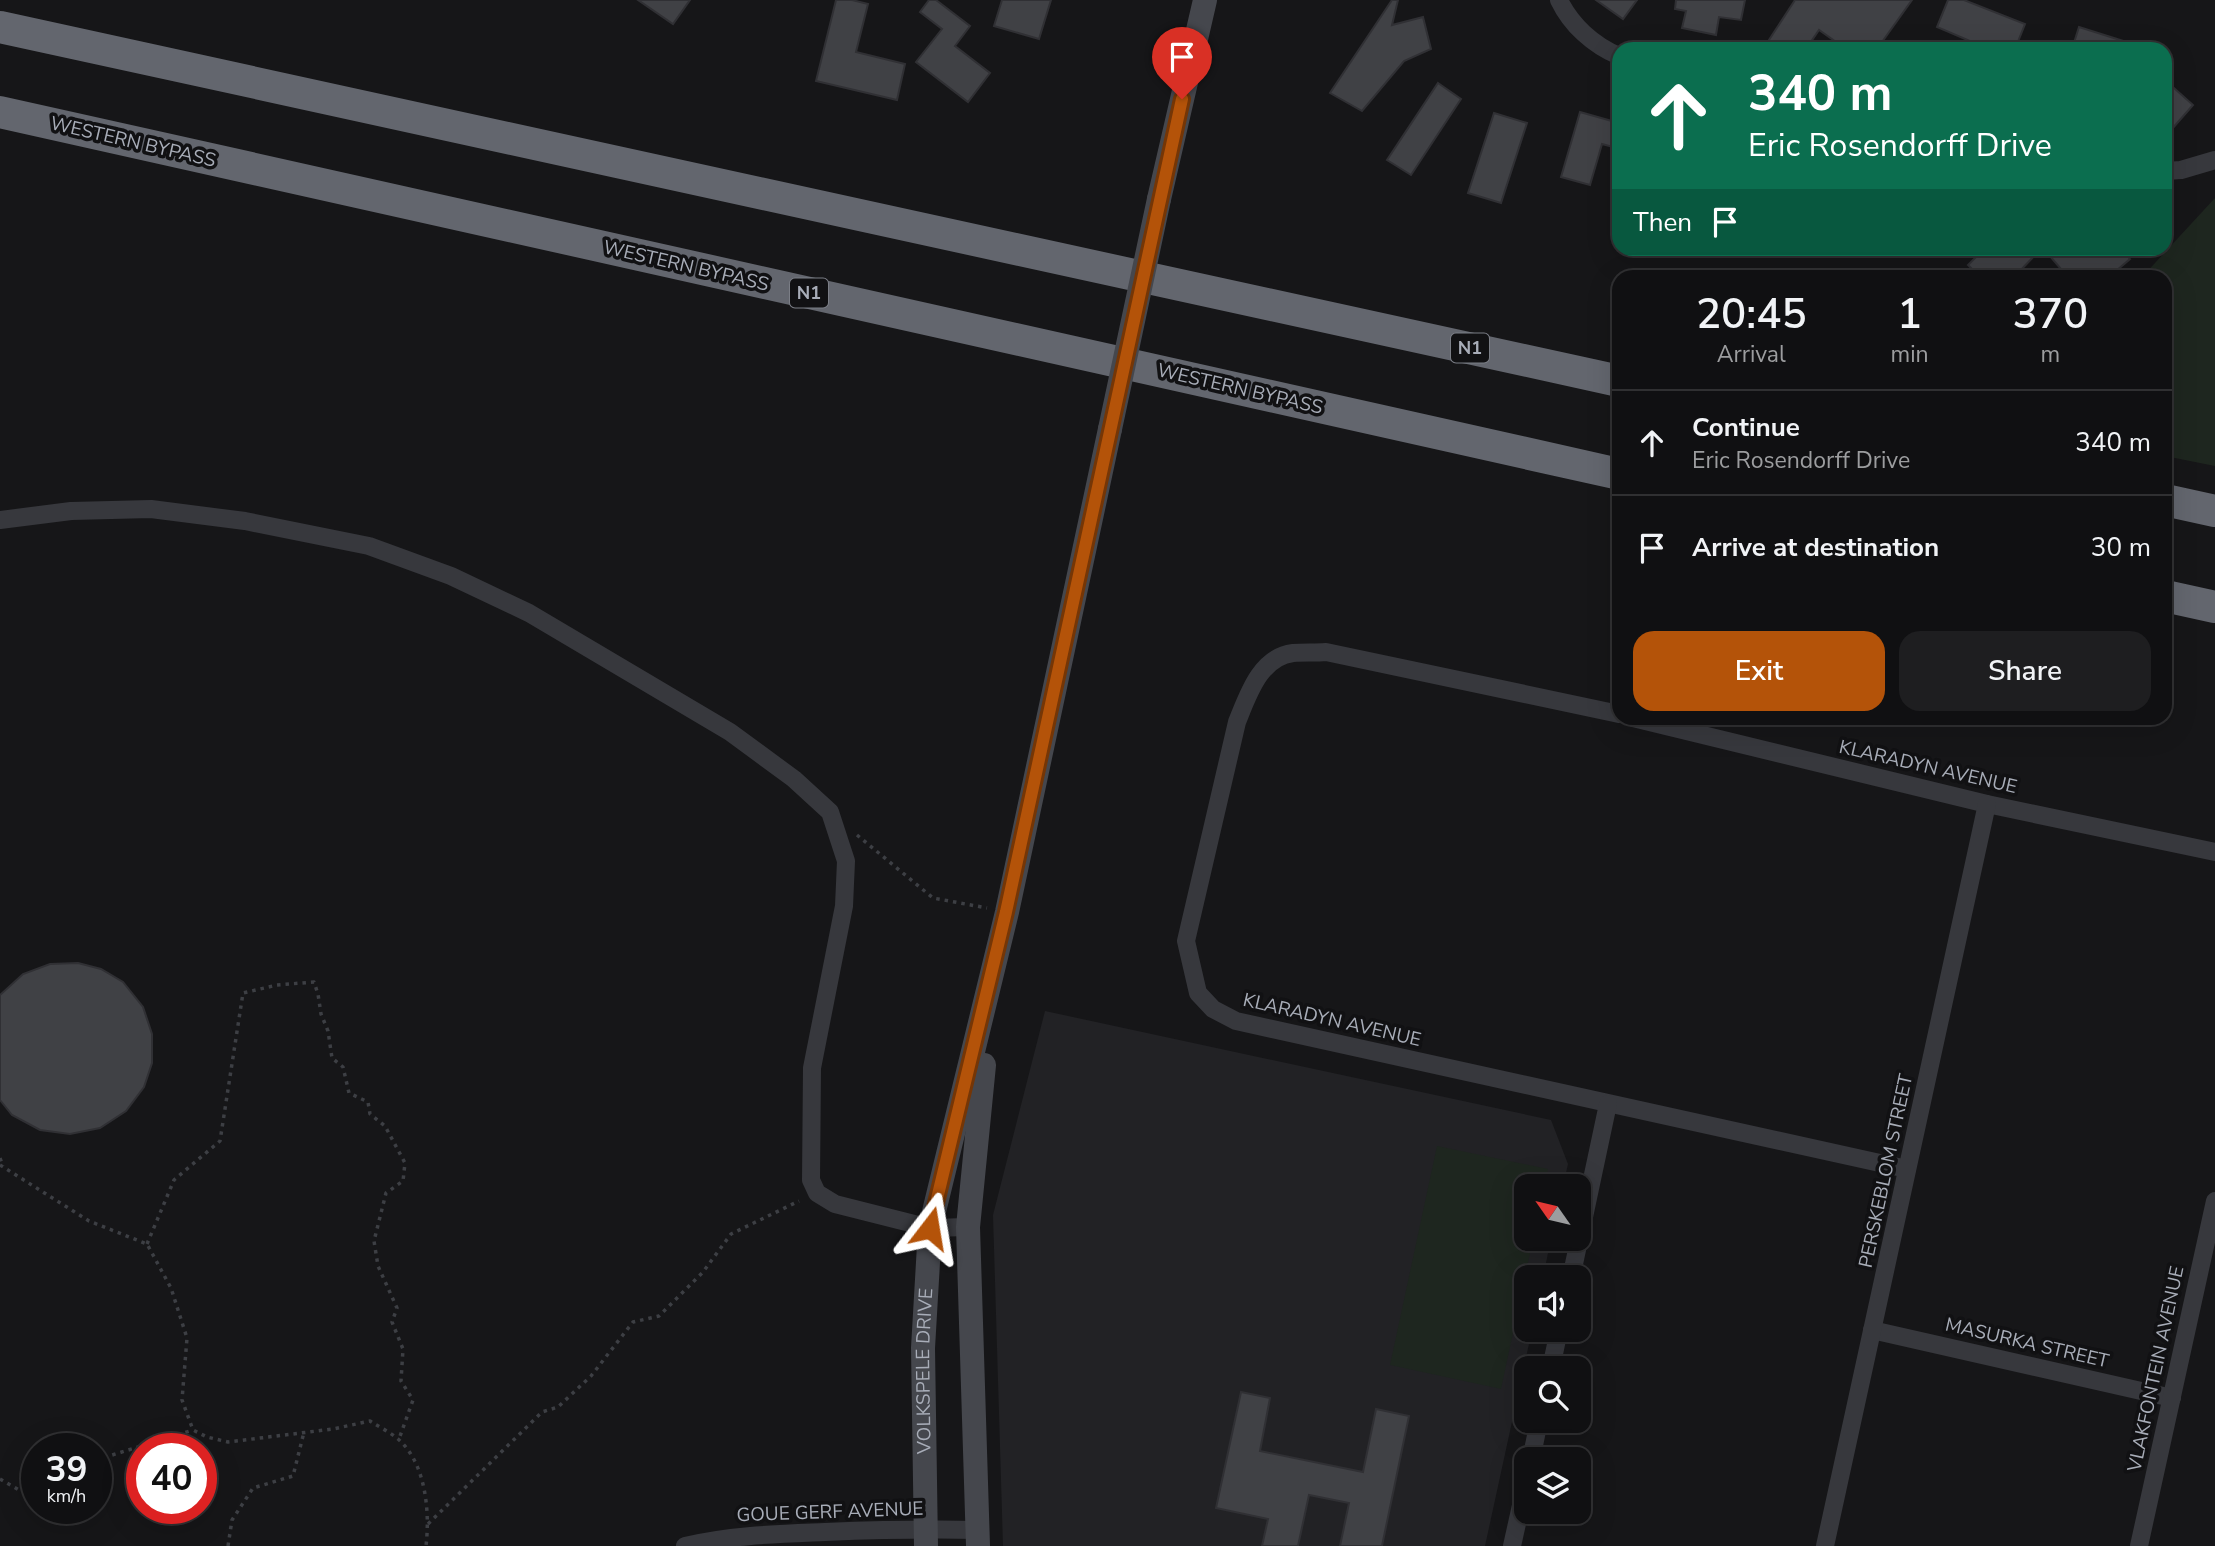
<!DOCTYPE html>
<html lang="en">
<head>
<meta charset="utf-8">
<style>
	:root { --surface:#101012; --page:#1e1e20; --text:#f1f3f6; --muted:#9c9d9f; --line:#303032; --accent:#b45309 }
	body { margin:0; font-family:"Nunito Sans",sans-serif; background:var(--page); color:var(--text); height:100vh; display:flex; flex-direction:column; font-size:26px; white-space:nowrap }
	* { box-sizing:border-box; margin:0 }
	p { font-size:23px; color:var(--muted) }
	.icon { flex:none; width:38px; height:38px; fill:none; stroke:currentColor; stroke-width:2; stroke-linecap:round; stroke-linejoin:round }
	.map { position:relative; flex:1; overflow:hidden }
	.drawer { position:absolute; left:1612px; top:270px; width:560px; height:455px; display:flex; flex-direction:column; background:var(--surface); border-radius:21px; box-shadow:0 7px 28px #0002,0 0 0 2px var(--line) }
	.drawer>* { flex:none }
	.top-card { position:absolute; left:1612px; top:42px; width:560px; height:214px; border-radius:21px; box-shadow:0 7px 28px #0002,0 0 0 2px var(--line); background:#0b6e4f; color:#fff; overflow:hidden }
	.needle { width:46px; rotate:304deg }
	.controls { position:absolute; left:1514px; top:1174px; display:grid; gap:14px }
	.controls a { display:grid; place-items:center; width:77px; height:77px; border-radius:14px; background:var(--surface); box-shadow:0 7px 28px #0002,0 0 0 2px var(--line); font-size:35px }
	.speed { position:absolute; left:21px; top:1433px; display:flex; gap:14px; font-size:35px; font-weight:700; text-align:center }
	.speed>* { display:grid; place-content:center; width:91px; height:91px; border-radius:50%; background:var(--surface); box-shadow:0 7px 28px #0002,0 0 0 2px var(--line); line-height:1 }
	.speed small { font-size:18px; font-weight:400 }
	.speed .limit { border:10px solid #d22; background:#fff; color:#111 }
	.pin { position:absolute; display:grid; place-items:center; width:60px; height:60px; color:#fff; margin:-72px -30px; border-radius:50% 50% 50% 0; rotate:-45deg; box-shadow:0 0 7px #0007 }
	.pin .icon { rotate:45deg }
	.me { position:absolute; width:77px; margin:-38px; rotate:14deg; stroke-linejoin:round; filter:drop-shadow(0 0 5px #0008) }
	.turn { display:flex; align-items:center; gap:24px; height:147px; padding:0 21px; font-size:32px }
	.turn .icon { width:91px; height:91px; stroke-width:2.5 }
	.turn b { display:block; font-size:49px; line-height:60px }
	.then { display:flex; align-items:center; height:66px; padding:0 21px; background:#0003; gap:14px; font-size:26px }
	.eta { display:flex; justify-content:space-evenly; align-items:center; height:119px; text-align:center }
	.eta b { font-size:42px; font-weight:600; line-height:49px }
	.cta { display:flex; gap:14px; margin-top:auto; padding:14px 21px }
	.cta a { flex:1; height:80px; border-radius:21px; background:var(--accent); color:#fff; font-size:28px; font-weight:600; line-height:80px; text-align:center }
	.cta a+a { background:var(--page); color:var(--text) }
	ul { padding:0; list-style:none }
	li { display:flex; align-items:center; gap:21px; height:105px; padding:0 21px; border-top:2px solid var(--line) }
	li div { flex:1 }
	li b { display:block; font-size:26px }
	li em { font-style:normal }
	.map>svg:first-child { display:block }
	.built { fill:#222225 }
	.green { fill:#1e261f }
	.building { fill:#404145; stroke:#303034; stroke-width:2 }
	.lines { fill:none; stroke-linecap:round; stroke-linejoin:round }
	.path { stroke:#3d3f44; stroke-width:3.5; stroke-dasharray:3.5 5; stroke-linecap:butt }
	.street { stroke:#37383d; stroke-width:18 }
	.secondary { stroke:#45474d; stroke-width:24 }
	.highway { stroke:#63666e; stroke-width:32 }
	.secondary-bridge { stroke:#45474d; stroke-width:24 }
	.route-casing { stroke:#753606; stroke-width:18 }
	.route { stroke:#b45309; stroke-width:12 }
	.labels { text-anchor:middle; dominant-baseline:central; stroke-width:7; stroke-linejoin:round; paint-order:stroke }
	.shield { fill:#111113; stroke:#7b7e86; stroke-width:2 }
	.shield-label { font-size:18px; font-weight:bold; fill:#a8adb8 }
	.street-label { font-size:19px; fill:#a8adb8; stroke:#111113 }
</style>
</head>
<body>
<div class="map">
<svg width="2215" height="1546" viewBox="0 0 2215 1546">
	<rect width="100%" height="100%" fill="#161618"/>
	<polygon class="built" points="1045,1011 1551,1120 1568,1164 1563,1186 1526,1186 1526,1239 1551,1239 1543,1277 1526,1278 1526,1330 1532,1330 1485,1546 1003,1546 993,1215"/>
	<g class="green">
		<polygon points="2215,198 2215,466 2165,456 2165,276 2143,276"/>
		<polygon points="1437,1146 1548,1169 1544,1186 1526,1186 1526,1239 1533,1239 1501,1389 1390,1365"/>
	</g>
	<g class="building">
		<polygon points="638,0 690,0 673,24"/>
		<polygon points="836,0 852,0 868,4 856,52 905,64 897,100 816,81"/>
		<polygon points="929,0 936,0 970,26 955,46 990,73 968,102 916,62 942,29 920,12"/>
		<polygon points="1002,0 1051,0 1039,39 994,26"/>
		<polygon points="1392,0 1398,0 1392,25 1423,17 1431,49 1404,61 1362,111 1330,93"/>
		<polygon points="1596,0 1637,0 1623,19"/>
		<polygon points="1676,0 1745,0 1741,20 1719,17 1716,35 1682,28 1686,11 1675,9"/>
		<polygon points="1795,0 1912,0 1877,49 1846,49 1819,30 1806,49 1777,49 1767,43"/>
		<polygon points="1948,0 1964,0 2025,24 2015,49 1966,49 1970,41 1937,27"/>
		<polygon points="2079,27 2136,45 2135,49 2072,49"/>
		<polygon points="2165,80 2193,105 2165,137"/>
		<polygon points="1438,83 1461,99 1411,175 1387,160"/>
		<polygon points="1580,112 1619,123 1613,147 1602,144 1590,185 1561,177"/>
		<polygon points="1494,113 1527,123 1501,203 1468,193"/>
		<polygon points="1985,248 2042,248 2015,276 1979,276 1968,265"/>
		<polygon points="2043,248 2121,248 2130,259 2110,276 2067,276"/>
		<polygon points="78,963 101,969 123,982 143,1007 152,1034 152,1063 144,1087 126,1111 100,1128 70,1134 40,1130 12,1115 0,1100 0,995 23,974 50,964"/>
		<polygon points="1241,1392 1270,1398 1260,1451 1363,1472 1376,1409 1409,1416 1382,1546 1340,1546 1349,1503 1309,1495 1298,1546 1262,1546 1268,1519 1216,1508"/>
	</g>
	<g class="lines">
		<g class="path">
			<polyline points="857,835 933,898 987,908"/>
			<polyline points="0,1158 3,1166"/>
			<path d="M 0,1165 L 89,1221 L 147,1244 L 171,1288 L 187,1338 L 182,1400 L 193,1430 L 207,1437 L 228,1442 L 333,1429 L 370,1421 C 379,1427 390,1432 398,1439 C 426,1463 430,1512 426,1546"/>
			<polyline points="147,1244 174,1180 220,1141 243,993 277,985 314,982 318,994 321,1014 328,1031 332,1058 343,1067 349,1093 368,1102 370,1114 385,1126 405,1163 403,1181 386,1193 374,1241 378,1266 397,1308 392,1322 403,1349 401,1381 413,1400 399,1439"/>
			<polyline points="96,1460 193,1430"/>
			<polyline points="0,1479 19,1490 37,1484"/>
			<polyline points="428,1524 542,1412 558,1407 591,1376 633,1322 659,1316 703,1272 731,1234 799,1201"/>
			<polyline points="228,1546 232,1520 253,1488 293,1476 304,1432"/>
		</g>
		<g class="street">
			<path d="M 1559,0 C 1571,25 1593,45 1619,56"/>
			<polyline points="2165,171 2181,170 2215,160"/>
			<polyline points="0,520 71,511 151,509 245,521 369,546 451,576 529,613 730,732 794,779 830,812 846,861 844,906 812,1068 811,1180 817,1193 835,1204 930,1228 968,1227"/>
			<path d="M 1619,714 L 1326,652 C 1315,653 1304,652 1293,653 C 1260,657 1248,695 1237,722 L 1186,941 L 1198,993 L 1213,1009 L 1236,1021 L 1907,1169"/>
			<polyline points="1633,718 1987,804 2215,852"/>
			<polyline points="1571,1278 1608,1104"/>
			<polyline points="1872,1330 2172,1398"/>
			<polyline points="1551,1368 1559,1330"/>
			<polyline points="1531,1460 1539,1421"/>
			<path d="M 685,1546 C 731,1535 778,1534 825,1532 C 876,1530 927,1529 978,1530"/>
			<polyline points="1512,1546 1526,1483"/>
			<polyline points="1825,1546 1987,804"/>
			<polyline points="2139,1546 2215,1201"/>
		</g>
		<g class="secondary">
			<polyline points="1159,199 1205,0"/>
			<path id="s1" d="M 926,1546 L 923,1348 L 930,1228 L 1007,912 L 1110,429"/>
			<polyline points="978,1546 968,1227 984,1065"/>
		</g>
		<g class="highway">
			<polyline points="0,27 1619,381"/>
			<polyline points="0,112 1619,474"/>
			<polyline points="2165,500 2215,511"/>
			<polyline points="2165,596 2215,607"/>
		</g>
		<polyline class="secondary-bridge" points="1110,429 1159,199"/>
	</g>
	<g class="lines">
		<g class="route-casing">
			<polyline id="route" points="930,1228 1006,912 1182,99"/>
		</g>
		<use href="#route" class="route"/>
	</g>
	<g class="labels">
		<g class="shield">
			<rect x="790" y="278.5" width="38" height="29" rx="5"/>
			<rect x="1451" y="333.5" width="38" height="29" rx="5"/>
		</g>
		<g class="shield-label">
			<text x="809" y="293">N1</text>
			<text x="1470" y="348">N1</text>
		</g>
		<g class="street-label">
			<text transform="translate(133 142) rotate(13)">WESTERN BYPASS</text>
			<text transform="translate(686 266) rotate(13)">WESTERN BYPASS</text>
			<text transform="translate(1240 389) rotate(13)">WESTERN BYPASS</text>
			<text transform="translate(1928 767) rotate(13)">KLARADYN AVENUE</text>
			<text transform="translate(1332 1020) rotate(13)">KLARADYN AVENUE</text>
			<text transform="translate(1886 1171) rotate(-78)">PERSKEBLOM STREET</text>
			<text transform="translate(2027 1343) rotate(13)">MASURKA STREET</text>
			<text transform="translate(2156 1369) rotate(-78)">VLAKFONTEIN AVENUE</text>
			<text stroke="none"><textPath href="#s1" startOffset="175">VOLKSPELE DRIVE</textPath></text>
			<text transform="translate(830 1512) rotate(-2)">GOUE GERF AVENUE</text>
		</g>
	</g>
</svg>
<div class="controls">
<a><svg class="needle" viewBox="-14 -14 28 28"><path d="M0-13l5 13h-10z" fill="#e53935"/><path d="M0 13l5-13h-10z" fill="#9c9d9f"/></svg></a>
<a><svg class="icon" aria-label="sound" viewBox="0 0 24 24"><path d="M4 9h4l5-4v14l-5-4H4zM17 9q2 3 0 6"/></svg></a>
<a><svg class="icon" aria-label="search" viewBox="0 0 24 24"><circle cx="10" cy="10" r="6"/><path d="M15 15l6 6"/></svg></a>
<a><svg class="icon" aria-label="layers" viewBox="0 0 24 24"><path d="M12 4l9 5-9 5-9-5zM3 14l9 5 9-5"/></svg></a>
</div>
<div class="speed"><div>39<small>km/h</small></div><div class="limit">40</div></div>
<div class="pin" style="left:1182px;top:99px;background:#d93025"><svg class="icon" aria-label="arrive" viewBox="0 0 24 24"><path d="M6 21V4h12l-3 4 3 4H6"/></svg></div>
<svg class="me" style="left:930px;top:1228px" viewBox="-20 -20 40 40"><path d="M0-17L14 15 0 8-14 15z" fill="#b45309" stroke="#fff" stroke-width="4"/></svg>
<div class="top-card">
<div class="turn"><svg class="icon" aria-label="ahead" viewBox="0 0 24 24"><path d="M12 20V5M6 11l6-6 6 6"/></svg><div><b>340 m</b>Eric Rosendorff Drive</div></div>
<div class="then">Then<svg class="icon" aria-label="arrive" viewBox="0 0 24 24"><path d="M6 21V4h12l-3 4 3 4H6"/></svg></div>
</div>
<section class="drawer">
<div class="eta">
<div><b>20:45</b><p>Arrival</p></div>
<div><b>1</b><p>min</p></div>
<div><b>370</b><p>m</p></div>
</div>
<ul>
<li><svg class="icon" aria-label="ahead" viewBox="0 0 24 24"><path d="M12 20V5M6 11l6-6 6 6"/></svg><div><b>Continue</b><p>Eric Rosendorff Drive</p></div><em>340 m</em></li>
<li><svg class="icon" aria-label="arrive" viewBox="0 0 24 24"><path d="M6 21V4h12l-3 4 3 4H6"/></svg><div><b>Arrive at destination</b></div><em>30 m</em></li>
</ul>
<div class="cta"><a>Exit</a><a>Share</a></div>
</section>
</div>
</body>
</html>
